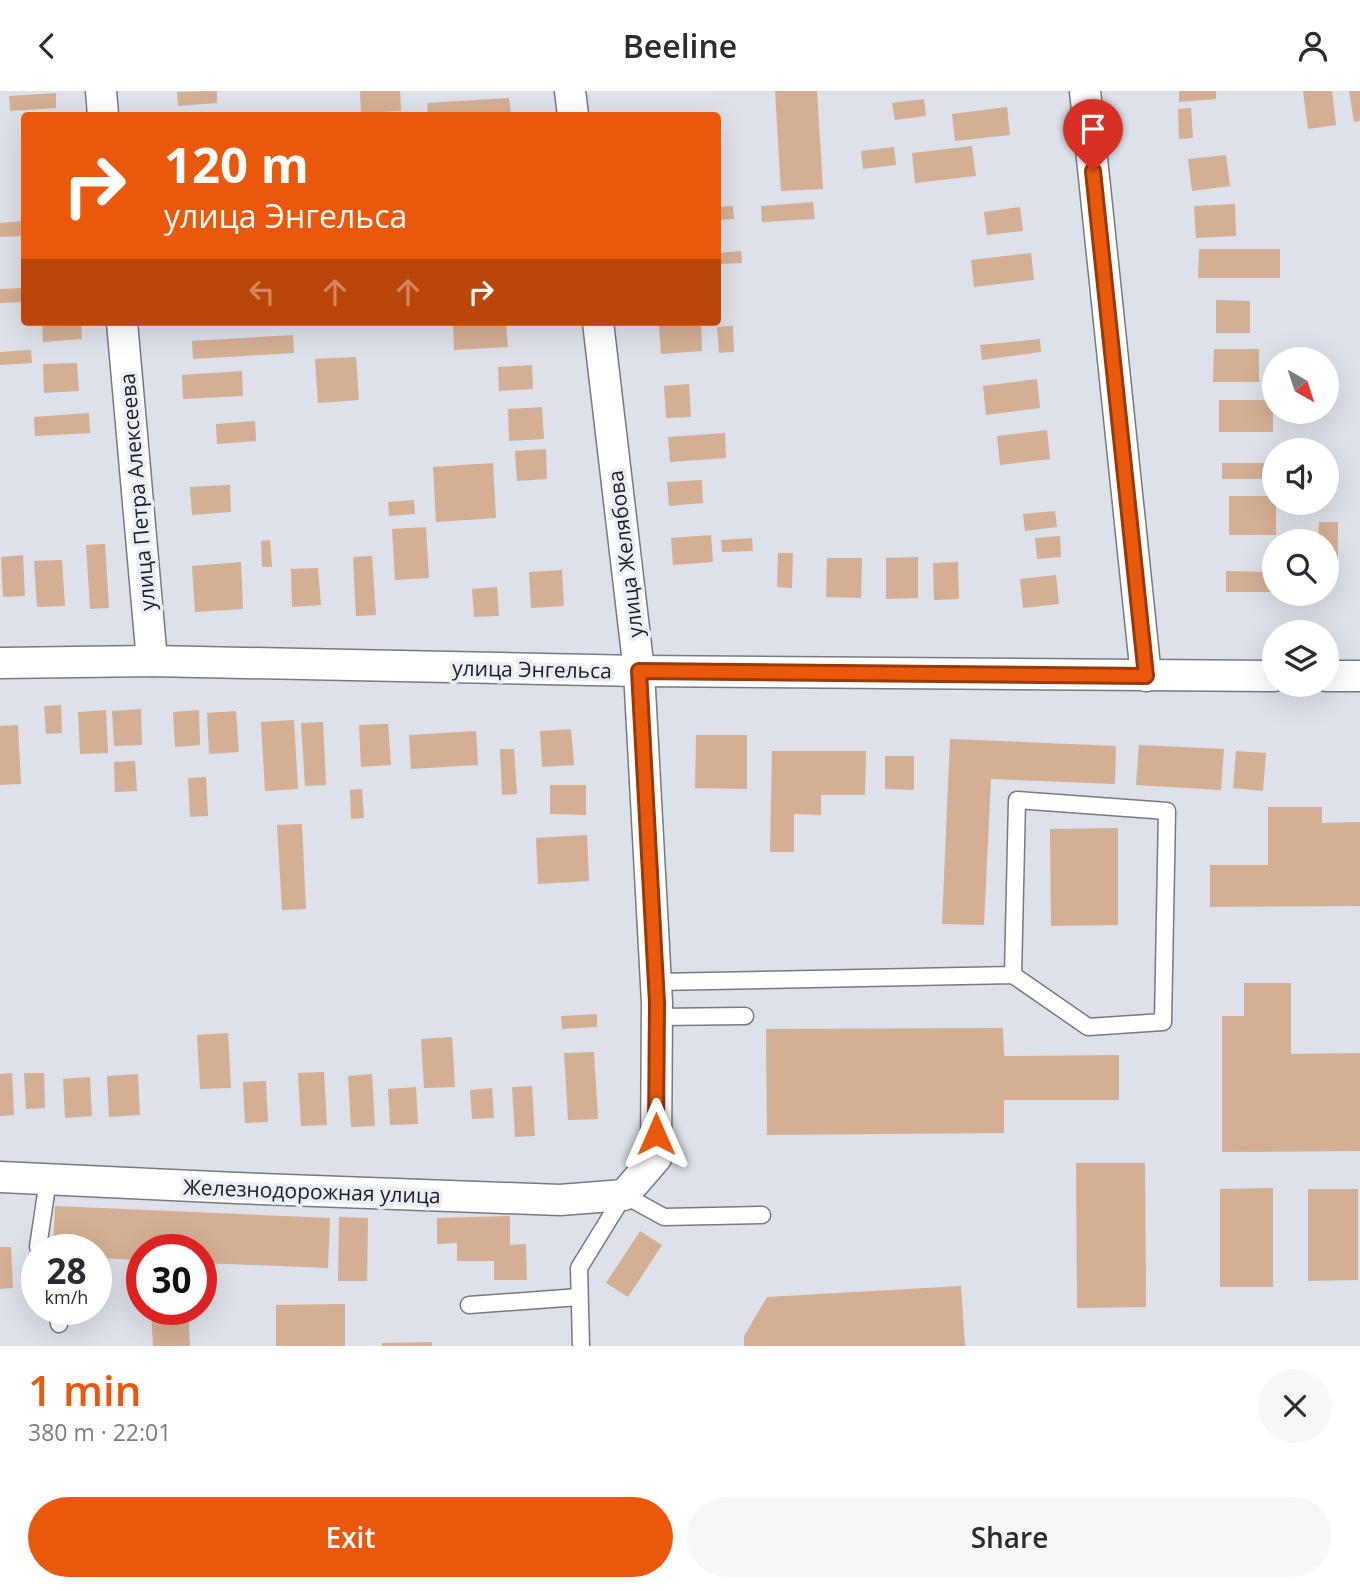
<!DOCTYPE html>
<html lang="en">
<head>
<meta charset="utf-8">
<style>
	:root { --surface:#fff; --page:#f7f7f7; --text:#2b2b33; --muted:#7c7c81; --accent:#ea580c }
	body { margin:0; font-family:"Open Sans",sans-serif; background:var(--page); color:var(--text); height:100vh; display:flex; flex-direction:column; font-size:26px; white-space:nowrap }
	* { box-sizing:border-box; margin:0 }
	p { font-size:23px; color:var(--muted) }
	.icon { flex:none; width:38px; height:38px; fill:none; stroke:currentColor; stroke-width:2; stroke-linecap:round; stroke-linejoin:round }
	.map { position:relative; height:1255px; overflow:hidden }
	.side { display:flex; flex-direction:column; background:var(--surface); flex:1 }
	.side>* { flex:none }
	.hud { position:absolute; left:21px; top:21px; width:700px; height:214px; border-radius:7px; box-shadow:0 7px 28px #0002; background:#ea580c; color:#fff; overflow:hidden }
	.needle { width:46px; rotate:141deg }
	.controls { position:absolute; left:1262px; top:256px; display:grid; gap:14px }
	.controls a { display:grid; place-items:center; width:77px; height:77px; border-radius:50%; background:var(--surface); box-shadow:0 7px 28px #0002; font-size:35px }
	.speed { position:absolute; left:21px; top:1143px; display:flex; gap:14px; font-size:35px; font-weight:700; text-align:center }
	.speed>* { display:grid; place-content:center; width:91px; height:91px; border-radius:50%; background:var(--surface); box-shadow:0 7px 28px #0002; line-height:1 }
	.speed small { font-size:18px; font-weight:400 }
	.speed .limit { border:10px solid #d22; background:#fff; color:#111 }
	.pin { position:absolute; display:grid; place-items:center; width:60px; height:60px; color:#fff; margin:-72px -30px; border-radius:50% 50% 50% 0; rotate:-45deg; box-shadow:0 0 7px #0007 }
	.pin .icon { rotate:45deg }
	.me { position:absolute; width:77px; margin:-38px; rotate:0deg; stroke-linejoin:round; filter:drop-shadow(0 0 5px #0008) }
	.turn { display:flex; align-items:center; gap:24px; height:147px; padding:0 28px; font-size:32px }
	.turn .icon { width:91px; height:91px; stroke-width:2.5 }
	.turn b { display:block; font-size:49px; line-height:60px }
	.lanes { display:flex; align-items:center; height:66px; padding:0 28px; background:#0003; justify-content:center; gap:35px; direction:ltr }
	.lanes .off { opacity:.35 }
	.round { display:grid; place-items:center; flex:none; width:74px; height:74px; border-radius:37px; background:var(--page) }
	.summary { display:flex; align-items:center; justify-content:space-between; height:119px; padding:0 28px }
	h1 { font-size:42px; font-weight:600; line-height:52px; color:var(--accent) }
	.cta { display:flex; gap:14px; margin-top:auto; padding:14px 28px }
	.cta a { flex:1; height:80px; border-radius:42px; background:var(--accent); color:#fff; font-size:28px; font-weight:600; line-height:80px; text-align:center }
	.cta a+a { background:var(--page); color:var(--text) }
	header { display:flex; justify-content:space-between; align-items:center; height:91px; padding:0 28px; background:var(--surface); font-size:32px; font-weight:600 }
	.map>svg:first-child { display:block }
	.building { fill:#d4af93 }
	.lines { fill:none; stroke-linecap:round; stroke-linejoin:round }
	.service-casing { stroke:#767a82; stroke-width:19 }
	.minor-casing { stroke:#767a82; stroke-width:33 }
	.service { stroke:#fff; stroke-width:16 }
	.minor { stroke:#fff; stroke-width:30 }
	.route-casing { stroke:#983908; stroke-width:18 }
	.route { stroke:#ea580c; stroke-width:12 }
	.labels { text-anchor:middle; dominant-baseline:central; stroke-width:7; stroke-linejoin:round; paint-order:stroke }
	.street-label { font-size:21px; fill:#1d1e22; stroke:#e9eef7 }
</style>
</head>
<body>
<header><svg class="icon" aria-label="back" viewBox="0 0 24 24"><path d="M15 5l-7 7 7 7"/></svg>Beeline<svg class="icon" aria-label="person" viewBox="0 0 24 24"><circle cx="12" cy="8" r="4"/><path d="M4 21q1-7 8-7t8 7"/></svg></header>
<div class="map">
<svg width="1360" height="1255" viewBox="0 0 1360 1255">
	<rect width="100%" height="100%" fill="#dce1ea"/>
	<g class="building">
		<polygon points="217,0 217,12 178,15 177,1"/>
		<polygon points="360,0 400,0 401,20 361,22"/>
		<polygon points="775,0 817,0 823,98 781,100"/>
		<polygon points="1179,0 1216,0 1216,8 1179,11"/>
		<polygon points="1303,0 1332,0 1336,34 1308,38"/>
		<polygon points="1349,0 1360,0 1360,30 1354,31"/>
		<polygon points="56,2 56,17 10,20 9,5"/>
		<polygon points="509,7 511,23 428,24 427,12"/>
		<polygon points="924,8 926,25 895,29 892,12"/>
		<polygon points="1007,16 1010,44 955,50 952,23"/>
		<polygon points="1191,17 1193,47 1179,48 1178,18"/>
		<polygon points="972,55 976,85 915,92 912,62"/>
		<polygon points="894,56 896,74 863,78 861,60"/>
		<polygon points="1226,64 1230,95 1192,100 1188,68"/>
		<polygon points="813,111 815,128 762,131 761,115"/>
		<polygon points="1235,113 1236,145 1196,147 1194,115"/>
		<polygon points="733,115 734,128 718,129 718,116"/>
		<polygon points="1020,116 1023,140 987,144 984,121"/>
		<polygon points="24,130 24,145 0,146 0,132"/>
		<polygon points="1199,158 1280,158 1280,187 1198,187"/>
		<polygon points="741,160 742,172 718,173 718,162"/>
		<polygon points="1031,162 1034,189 974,196 971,169"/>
		<polygon points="24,197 24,211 0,212 0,198"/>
		<polygon points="1216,209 1250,210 1250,242 1216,242"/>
		<polygon points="42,231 81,231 82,248 43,251"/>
		<polygon points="453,231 506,231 508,256 454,259"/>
		<polygon points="701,232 702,260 661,263 659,235"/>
		<polygon points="733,235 734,261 719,262 717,236"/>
		<polygon points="293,244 294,262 193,268 192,250"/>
		<polygon points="1040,248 1041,261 982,269 980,254"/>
		<polygon points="1214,258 1259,258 1259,291 1213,291"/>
		<polygon points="31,259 32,272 0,274 0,261"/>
		<rect x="1282" y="260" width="28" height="8"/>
		<polygon points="356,266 359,309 318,312 315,268"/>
		<polygon points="77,272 79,300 44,302 43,273"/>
		<polygon points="532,274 533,298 499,300 498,276"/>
		<polygon points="242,280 243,305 183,308 182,284"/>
		<polygon points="1037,288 1040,317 986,324 983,295"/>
		<polygon points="689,293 691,326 666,327 664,295"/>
		<rect x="1219" y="309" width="54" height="32"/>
		<polygon points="542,316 544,348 509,350 508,318"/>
		<polygon points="89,322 90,342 35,345 34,326"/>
		<polygon points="255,330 256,350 217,353 216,333"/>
		<polygon points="1047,339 1050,368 1000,374 997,345"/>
		<polygon points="725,342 726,367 670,371 668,346"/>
		<polygon points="546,358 547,388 517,390 515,360"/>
		<polygon points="493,372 496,427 436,431 433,376"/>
		<rect x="1222" y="372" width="52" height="16"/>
		<polygon points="702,389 703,412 669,415 667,391"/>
		<polygon points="230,394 231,421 192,424 190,396"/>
		<polygon points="1229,405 1274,405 1274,411 1276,411 1276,444 1229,444"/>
		<polygon points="414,409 415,423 389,425 388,411"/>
		<polygon points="1055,420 1057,436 1025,440 1023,423"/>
		<polygon points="1319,431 1338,431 1338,478 1326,478 1326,450 1318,450"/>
		<polygon points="426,436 429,487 395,489 392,438"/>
		<polygon points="711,444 713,471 673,474 671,447"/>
		<polygon points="1060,445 1061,466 1037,468 1035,447"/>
		<polygon points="752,447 753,460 722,461 721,449"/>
		<polygon points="270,449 272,476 262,476 261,450"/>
		<polygon points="105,453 109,517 90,518 86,454"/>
		<polygon points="778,462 793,462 792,497 777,496"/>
		<polygon points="23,464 25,505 3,506 1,466"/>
		<polygon points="372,465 376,524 356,525 353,466"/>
		<polygon points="918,466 918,507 886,508 886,467"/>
		<polygon points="827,467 862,467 861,507 826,506"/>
		<polygon points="62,469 65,515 37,516 34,470"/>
		<polygon points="241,471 243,518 195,521 192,475"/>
		<polygon points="958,471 959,508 934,509 933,472"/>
		<polygon points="318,477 321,514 292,516 291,478"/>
		<polygon points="562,479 564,515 531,517 529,481"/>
		<polygon points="1226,480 1274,481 1274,501 1226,501"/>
		<polygon points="1056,484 1059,513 1023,517 1020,488"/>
		<polygon points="497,496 499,525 474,526 472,498"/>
		<polygon points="61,614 62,642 46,643 44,615"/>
		<polygon points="141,618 142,654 114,655 112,620"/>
		<polygon points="106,619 108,662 80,663 78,621"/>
		<polygon points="199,619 200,654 175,656 173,621"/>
		<polygon points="236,620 239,661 209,663 207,622"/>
		<polygon points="294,629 298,698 265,700 261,631"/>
		<polygon points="323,631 326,694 305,695 301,632"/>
		<polygon points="388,633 391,674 361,676 359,634"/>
		<polygon points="18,634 21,693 0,694 0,635"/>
		<polygon points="571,638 574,674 542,676 540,640"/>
		<polygon points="476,640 478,674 411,678 409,644"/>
		<polygon points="696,644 747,644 747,698 695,697"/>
		<polygon points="950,648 1116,655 1115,693 991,688 984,834 942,833"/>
		<polygon points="1139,654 1224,658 1221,699 1136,694"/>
		<polygon points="500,658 514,658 517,703 502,704"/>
		<polygon points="772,660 866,660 865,704 821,704 821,724 794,723 794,761 770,761"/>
		<polygon points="1236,660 1266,662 1263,700 1233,697"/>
		<polygon points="885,665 914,665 914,699 885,698"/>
		<polygon points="135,670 137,700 115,701 114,671"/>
		<polygon points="206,686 208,725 190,726 188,687"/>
		<polygon points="550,694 586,694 586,724 550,723"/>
		<polygon points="362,698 364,727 351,728 350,699"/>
		<polygon points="1268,716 1322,716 1322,732 1360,731 1360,815 1210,816 1210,774 1268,774"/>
		<polygon points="302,733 306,818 282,819 277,734"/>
		<polygon points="1118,737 1118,834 1051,835 1050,738"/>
		<polygon points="587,744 589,790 538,793 536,747"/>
		<polygon points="1244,892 1291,892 1291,963 1360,962 1360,1060 1222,1061 1222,925 1244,925"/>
		<polygon points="597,923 597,936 562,938 561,925"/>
		<polygon points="1003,937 1004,965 1119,964 1119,1009 1004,1009 1004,1042 767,1044 766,938"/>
		<polygon points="228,942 231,997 200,998 197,944"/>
		<polygon points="452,946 455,996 424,997 421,948"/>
		<polygon points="594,961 598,1028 568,1029 564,962"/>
		<polygon points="324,981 327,1034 301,1035 298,982"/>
		<polygon points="12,982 14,1024 0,1025 0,983"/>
		<polygon points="24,982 44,982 45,1017 26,1018"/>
		<polygon points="138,983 140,1024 109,1026 107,985"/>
		<polygon points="372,983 375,1035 351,1036 348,985"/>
		<polygon points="90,986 92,1025 65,1027 63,988"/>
		<polygon points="266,990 268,1031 245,1032 243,991"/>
		<polygon points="532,995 535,1045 515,1046 512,996"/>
		<polygon points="416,996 418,1033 390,1034 388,998"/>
		<polygon points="492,997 494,1027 472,1028 470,999"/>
		<polygon points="1076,1072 1145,1072 1146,1216 1077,1217"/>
		<polygon points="1273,1097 1273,1196 1220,1196 1220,1098"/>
		<polygon points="1308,1098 1358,1098 1358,1189 1308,1190"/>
		<polygon points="55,1115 330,1127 328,1177 201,1172 201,1158 142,1158 142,1169 96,1167 96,1158 53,1158"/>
		<polygon points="510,1125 510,1154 526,1153 527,1189 494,1189 494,1170 457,1170 457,1152 437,1153 437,1127"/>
		<polygon points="339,1126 368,1127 367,1190 338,1190"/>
		<polygon points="640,1140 662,1154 628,1206 606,1192"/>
		<polygon points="0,1156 11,1156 13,1197 0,1198"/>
		<polygon points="961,1195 965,1255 744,1255 744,1245 767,1206"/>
		<polygon points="345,1213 345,1255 276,1255 276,1214"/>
		<polygon points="151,1218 188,1218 190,1255 153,1255"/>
		<polygon points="432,1251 432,1255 382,1255 382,1252"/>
	</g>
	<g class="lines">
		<g class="service-casing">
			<g id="service">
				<polyline points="656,891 1013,884 1088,936 1163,931 1167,720 1017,709 1013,884"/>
				<polyline points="657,926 745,925"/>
				<polyline points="39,1158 38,1156 48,1089"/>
				<polyline points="469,1214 579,1206"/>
				<polyline points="56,1218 59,1233"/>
				<polyline points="581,1255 579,1177 624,1104 664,1126 762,1124"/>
			</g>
		</g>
		<g class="minor-casing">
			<g id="minor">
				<polyline points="101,0 103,24"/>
				<polyline points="570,0 573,24"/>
				<polyline points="1085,0 1146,585"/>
				<polyline points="122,231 152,570"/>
				<polyline points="0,572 152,570 639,580 1274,585"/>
				<polyline points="1326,585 1360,585"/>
				<polyline points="0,1086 236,1097 560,1109 624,1104 656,1067 657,912 639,580 598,231"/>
			</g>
		</g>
		<use href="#service" class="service"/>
		<use href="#minor" class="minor"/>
	</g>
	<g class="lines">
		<g class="route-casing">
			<polyline id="route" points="656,1043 657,912 639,580 1146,585 1093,80"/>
		</g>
		<use href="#route" class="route"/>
	</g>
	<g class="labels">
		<g class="street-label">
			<text transform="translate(137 401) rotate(-95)">улица Петра Алексеева</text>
			<text transform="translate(625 463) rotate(-97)">улица Желябова</text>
			<text transform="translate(532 578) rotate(1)">улица Энгельса</text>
			<text transform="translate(312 1100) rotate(2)">Железнодорожная улица</text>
		</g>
	</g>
</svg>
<div class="controls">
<a><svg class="needle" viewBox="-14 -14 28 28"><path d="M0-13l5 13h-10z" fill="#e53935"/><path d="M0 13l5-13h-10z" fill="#7c7c81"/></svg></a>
<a><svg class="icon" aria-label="sound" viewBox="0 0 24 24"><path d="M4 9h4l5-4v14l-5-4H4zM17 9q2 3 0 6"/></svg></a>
<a><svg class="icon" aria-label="search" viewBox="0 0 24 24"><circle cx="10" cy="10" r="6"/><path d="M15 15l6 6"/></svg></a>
<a><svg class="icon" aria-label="layers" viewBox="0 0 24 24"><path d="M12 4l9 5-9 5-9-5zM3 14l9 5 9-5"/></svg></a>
</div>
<div class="speed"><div>28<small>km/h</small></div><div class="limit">30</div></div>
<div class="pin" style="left:1093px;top:80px;background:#d93025"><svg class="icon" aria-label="arrive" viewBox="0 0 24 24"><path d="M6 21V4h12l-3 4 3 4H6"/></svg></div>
<svg class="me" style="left:656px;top:1043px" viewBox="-20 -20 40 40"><path d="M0-17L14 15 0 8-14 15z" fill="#ea580c" stroke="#fff" stroke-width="4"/></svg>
<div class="hud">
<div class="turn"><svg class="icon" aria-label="right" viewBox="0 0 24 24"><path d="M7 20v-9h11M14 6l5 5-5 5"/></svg><div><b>120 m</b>улица Энгельса</div></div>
<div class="lanes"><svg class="icon off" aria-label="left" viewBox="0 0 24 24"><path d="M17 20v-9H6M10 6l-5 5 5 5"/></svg><svg class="icon off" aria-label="ahead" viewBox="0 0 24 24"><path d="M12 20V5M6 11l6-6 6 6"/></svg><svg class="icon off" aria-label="ahead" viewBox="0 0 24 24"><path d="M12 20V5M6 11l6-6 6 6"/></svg><svg class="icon" aria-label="right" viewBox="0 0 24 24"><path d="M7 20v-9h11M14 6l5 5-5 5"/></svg></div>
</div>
</div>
<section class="side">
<div class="summary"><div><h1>1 min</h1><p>380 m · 22:01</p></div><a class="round"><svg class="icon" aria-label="close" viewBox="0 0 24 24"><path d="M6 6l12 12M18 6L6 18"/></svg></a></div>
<div class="cta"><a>Exit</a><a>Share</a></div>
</section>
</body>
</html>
